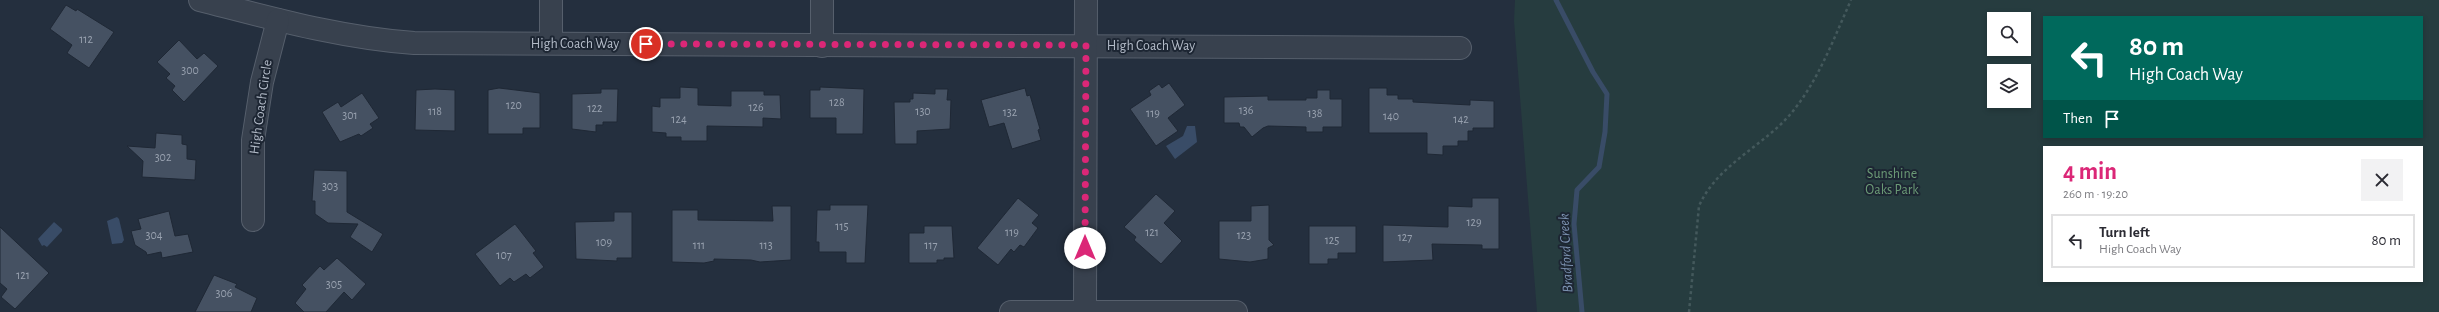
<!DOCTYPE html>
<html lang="en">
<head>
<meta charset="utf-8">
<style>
	:root { --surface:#fff; --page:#f2f2f3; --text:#2b2b33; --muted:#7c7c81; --line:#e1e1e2; --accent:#db2777 }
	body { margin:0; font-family:"Alegreya Sans",sans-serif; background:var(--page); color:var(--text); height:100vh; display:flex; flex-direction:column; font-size:15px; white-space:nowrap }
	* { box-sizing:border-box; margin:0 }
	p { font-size:13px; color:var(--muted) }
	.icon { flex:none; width:22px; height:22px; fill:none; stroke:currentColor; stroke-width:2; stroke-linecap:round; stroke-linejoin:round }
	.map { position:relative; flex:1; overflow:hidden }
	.panel { position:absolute; left:2043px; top:146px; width:380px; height:136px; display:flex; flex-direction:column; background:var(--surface); border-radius:0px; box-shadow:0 2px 6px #0003 }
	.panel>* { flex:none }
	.banner { position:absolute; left:2043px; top:16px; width:380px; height:122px; border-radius:0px; box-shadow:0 2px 6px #0003; background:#00695c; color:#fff; overflow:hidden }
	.buttons { position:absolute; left:1987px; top:12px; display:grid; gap:8px }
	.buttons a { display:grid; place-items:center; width:44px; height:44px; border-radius:0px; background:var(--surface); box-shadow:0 2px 6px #0003; font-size:20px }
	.pin { position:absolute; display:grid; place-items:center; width:34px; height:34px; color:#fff; margin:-17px; border:2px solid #fff; border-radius:50%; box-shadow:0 1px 4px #0007 }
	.me { position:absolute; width:44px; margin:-22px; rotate:0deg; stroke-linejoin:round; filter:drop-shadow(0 0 3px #0008) }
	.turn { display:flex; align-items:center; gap:14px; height:84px; padding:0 20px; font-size:18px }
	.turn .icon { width:52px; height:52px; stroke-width:2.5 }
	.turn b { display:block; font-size:28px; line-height:34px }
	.then { display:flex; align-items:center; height:38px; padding:0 20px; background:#0003; gap:8px; font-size:15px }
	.round { display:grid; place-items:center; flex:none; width:42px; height:42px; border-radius:0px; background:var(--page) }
	.head { display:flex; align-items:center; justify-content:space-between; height:68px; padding:0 20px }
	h1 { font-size:24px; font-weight:700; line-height:30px; color:var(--accent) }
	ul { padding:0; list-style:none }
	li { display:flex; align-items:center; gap:12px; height:54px; margin:0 8px 6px; padding:0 12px; border:2px solid var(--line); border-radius:0px }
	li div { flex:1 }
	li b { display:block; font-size:15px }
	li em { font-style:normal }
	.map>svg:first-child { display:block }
	.green { fill:#263c3f; fill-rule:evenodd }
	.water { fill:#394c67 }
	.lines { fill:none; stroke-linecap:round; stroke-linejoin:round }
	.stream { stroke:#394c67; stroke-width:5 }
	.building { fill:#455162; stroke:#1f2835 }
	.minor-casing { stroke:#565f6c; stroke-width:24 }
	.path { stroke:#44595c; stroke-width:2.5; stroke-dasharray:3 3; stroke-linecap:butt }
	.minor { stroke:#38414e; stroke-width:22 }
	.route { stroke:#db2777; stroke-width:7; stroke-dasharray:0 12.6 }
	.labels { text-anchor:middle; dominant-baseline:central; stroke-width:4; stroke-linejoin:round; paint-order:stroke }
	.number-label { font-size:12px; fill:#98a1af }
	.street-label { font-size:14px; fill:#b4bcc9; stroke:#1d2633 }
	.park-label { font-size:14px; fill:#6b9a76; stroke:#1d2633 }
	.water-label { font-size:15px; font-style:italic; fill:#7c92b1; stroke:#1d2633 }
</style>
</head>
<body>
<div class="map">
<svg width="2439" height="312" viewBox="0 0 2439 312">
	<rect width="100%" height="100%" fill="#242f3e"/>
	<path class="green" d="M 1515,0 L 2439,0 L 2439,312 L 1537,312 L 1514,21 ZM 2044,17 L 2422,17 L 2422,137 L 2044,137 ZM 1994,19 L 2024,19 L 2024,49 L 1994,49 ZM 1994,71 L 2024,71 L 2024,101 L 1994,101 ZM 2044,147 L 2422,147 L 2422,281 L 2044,281 Z"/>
	<g class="water">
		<polygon points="1187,126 1195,126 1197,142 1175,159 1166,146 1183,136"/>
		<polygon points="117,217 119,219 124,240 122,243 112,244 107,221"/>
		<polygon points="54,222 62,229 62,231 47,247 44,245 42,246 38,239"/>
	</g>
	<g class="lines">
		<polyline class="stream" points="1556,0 1593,72 1607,94 1605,132 1599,167 1577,190 1574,224 1582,312"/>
	</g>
	<g class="building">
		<polygon points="66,5 76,11 77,9 114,32 89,68 67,53 72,45 50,29"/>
		<polygon points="179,40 197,59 204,53 218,66 184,102 172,90 175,86 166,78 170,74 157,62"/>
		<polygon points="1169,83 1185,105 1168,118 1178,131 1156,146 1130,109 1151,95 1149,91 1159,84 1162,88"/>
		<polygon points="680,87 698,88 698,105 731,106 731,91 764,91 764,95 780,95 781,119 763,118 763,127 707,126 707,141 681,141 681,137 666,137 666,133 652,132 652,106 660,107 660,98 680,98"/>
		<polygon points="820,87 864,89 863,134 836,134 836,118 810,118 810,90 820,90"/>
		<polygon points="499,88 540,93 540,128 523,128 523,134 488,134 488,90"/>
		<polygon points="1025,88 1027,96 1030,95 1040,129 1038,130 1041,140 1012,149 1004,123 989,127 981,100"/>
		<polygon points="1369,88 1387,88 1387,95 1398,95 1398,99 1413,99 1413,102 1470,105 1470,100 1494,101 1494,128 1473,128 1473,131 1468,131 1468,141 1458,141 1458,146 1443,146 1443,155 1427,154 1427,133 1369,133"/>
		<polygon points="435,89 455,90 455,131 415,130 416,90"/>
		<polygon points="601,89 618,89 617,122 603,122 603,125 596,125 596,132 572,129 572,94 601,93"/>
		<polygon points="935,89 948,89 947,100 951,100 950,129 917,131 917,144 895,144 894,102 910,102 910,99 913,99 913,93 935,94"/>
		<polygon points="1317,90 1330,90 1330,99 1342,99 1342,127 1323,127 1323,132 1306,132 1306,127 1268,126 1263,128 1252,137 1244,127 1240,127 1239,123 1224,123 1224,97 1268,96 1268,100 1306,100 1306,98 1317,98"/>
		<polygon points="362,93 379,118 370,124 373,128 361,136 359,134 340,142 322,112 338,102 341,107"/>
		<polygon points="156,133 182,135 182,144 187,145 187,159 196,160 195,180 142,177 143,161 127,146 155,148"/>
		<polygon points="314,170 347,171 347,212 383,234 372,252 350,237 358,224 328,223 315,214 315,201 312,201"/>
		<polygon points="1156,194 1175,211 1164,223 1182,241 1161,264 1134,240 1136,237 1124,227"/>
		<polygon points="1018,198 1039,215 1032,223 1038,228 1024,247 1020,245 1014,252 1011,249 998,265 977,248"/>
		<polygon points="1472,198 1499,198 1499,249 1482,249 1482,245 1432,244 1433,260 1383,262 1383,225 1448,227 1448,206 1472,207"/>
		<polygon points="830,205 868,205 865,263 846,263 846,252 819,252 819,242 816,242 817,210 830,210"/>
		<polygon points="1269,205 1269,240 1274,245 1268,248 1268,259 1250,262 1219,259 1219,221 1251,221 1251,206"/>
		<polygon points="772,206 791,206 791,260 760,262 751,260 714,259 714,261 704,263 672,262 672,210 698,210 698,220 773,221"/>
		<polygon points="169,211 175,236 188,234 193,252 162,258 161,252 147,255 146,252 135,245 131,231 141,229 138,219"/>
		<polygon points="614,212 632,212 632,258 617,258 617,261 576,259 575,222 614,221"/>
		<polygon points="515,224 536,251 533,253 544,267 530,278 526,274 514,282 510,278 500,286 475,254"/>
		<polygon points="924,226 952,226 954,258 944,258 944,260 937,260 937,263 909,263 909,233 924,233"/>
		<polygon points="1309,226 1356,226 1356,253 1338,253 1338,259 1328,259 1328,264 1309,264"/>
		<polygon points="0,227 49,273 15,309 1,297 7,289 0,283"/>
		<polygon points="337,258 366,284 352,300 344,292 326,312 304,312 295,303 306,289 302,285 320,266 324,270"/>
		<polygon points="214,275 237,284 235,287 257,298 251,312 195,312"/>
	</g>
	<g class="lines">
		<g class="minor-casing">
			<g id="minor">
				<path d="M 200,0 C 271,18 341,38 414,43 L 1460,48"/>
				<polyline points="551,43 551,0"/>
				<polyline points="822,46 822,0"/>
				<polyline points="253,220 253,140 262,82 278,20"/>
				<polyline points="1085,311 1086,0"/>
				<polyline points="1011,312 1236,312"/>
			</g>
		</g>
		<path class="path" d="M 1689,312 L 1699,206 C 1716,167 1759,148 1787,118 C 1817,85 1833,40 1851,0"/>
		<use href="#minor" class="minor"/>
	</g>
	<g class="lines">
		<polyline class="route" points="646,44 1086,45 1085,248"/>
	</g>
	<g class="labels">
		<g class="number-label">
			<text x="86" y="39">112</text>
			<text x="190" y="70">300</text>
			<text x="837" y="102">128</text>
			<text x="514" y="105">120</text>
			<text x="756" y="107">126</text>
			<text x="595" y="108">122</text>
			<text x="1246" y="110">136</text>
			<text x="435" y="111">118</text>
			<text x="923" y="111">130</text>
			<text x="1010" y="112">132</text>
			<text x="1153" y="113">119</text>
			<text x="1315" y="113">138</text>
			<text x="350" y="115">301</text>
			<text x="1391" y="116">140</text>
			<text x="679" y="119">124</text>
			<text x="1461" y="119">142</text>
			<text x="163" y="157">302</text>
			<text x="330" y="186">303</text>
			<text x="1474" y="222">129</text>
			<text x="842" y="226">115</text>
			<text x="1012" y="232">119</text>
			<text x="1152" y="232">121</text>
			<text x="154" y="235">304</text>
			<text x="1244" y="235">123</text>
			<text x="1405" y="237">127</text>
			<text x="1332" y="240">125</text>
			<text x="604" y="242">109</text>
			<text x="699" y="245">111</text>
			<text x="766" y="245">113</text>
			<text x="931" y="245">117</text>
			<text x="504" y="255">107</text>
			<text x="23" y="275">121</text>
			<text x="334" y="284">305</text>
			<text x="224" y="293">306</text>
		</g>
		<g class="street-label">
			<text x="575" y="44">High Coach Way</text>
			<text x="1151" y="46">High Coach Way</text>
			<text transform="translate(261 107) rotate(-82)">High Coach Circle</text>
		</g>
		<g class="park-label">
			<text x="1892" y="174">Sunshine<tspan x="1892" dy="16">Oaks Park</tspan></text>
		</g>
		<g class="water-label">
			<text transform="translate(1566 253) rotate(-93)">Bradford Creek</text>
		</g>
	</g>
</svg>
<div class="buttons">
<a><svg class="icon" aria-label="search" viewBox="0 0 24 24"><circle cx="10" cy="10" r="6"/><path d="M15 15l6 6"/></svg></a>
<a><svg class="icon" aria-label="layers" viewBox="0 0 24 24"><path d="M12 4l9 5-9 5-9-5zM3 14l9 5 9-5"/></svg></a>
</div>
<div class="pin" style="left:646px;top:44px;background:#d93025"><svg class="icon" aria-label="arrive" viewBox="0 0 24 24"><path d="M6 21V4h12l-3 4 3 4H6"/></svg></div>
<svg class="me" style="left:1085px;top:248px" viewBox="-20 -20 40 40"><circle r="19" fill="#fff"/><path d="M0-13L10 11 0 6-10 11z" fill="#db2777"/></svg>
<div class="banner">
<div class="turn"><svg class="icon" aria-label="left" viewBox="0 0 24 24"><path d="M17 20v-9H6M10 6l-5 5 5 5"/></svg><div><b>80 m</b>High Coach Way</div></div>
<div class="then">Then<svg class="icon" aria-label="arrive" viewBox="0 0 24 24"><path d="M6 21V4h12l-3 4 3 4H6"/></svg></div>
</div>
<section class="panel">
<div class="head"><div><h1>4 min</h1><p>260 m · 19:20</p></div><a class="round"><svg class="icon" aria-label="close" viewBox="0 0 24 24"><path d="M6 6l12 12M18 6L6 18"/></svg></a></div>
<ul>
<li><svg class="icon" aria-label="left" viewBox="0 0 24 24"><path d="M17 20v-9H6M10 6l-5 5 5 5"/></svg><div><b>Turn left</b><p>High Coach Way</p></div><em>80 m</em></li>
</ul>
</section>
</div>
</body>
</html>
